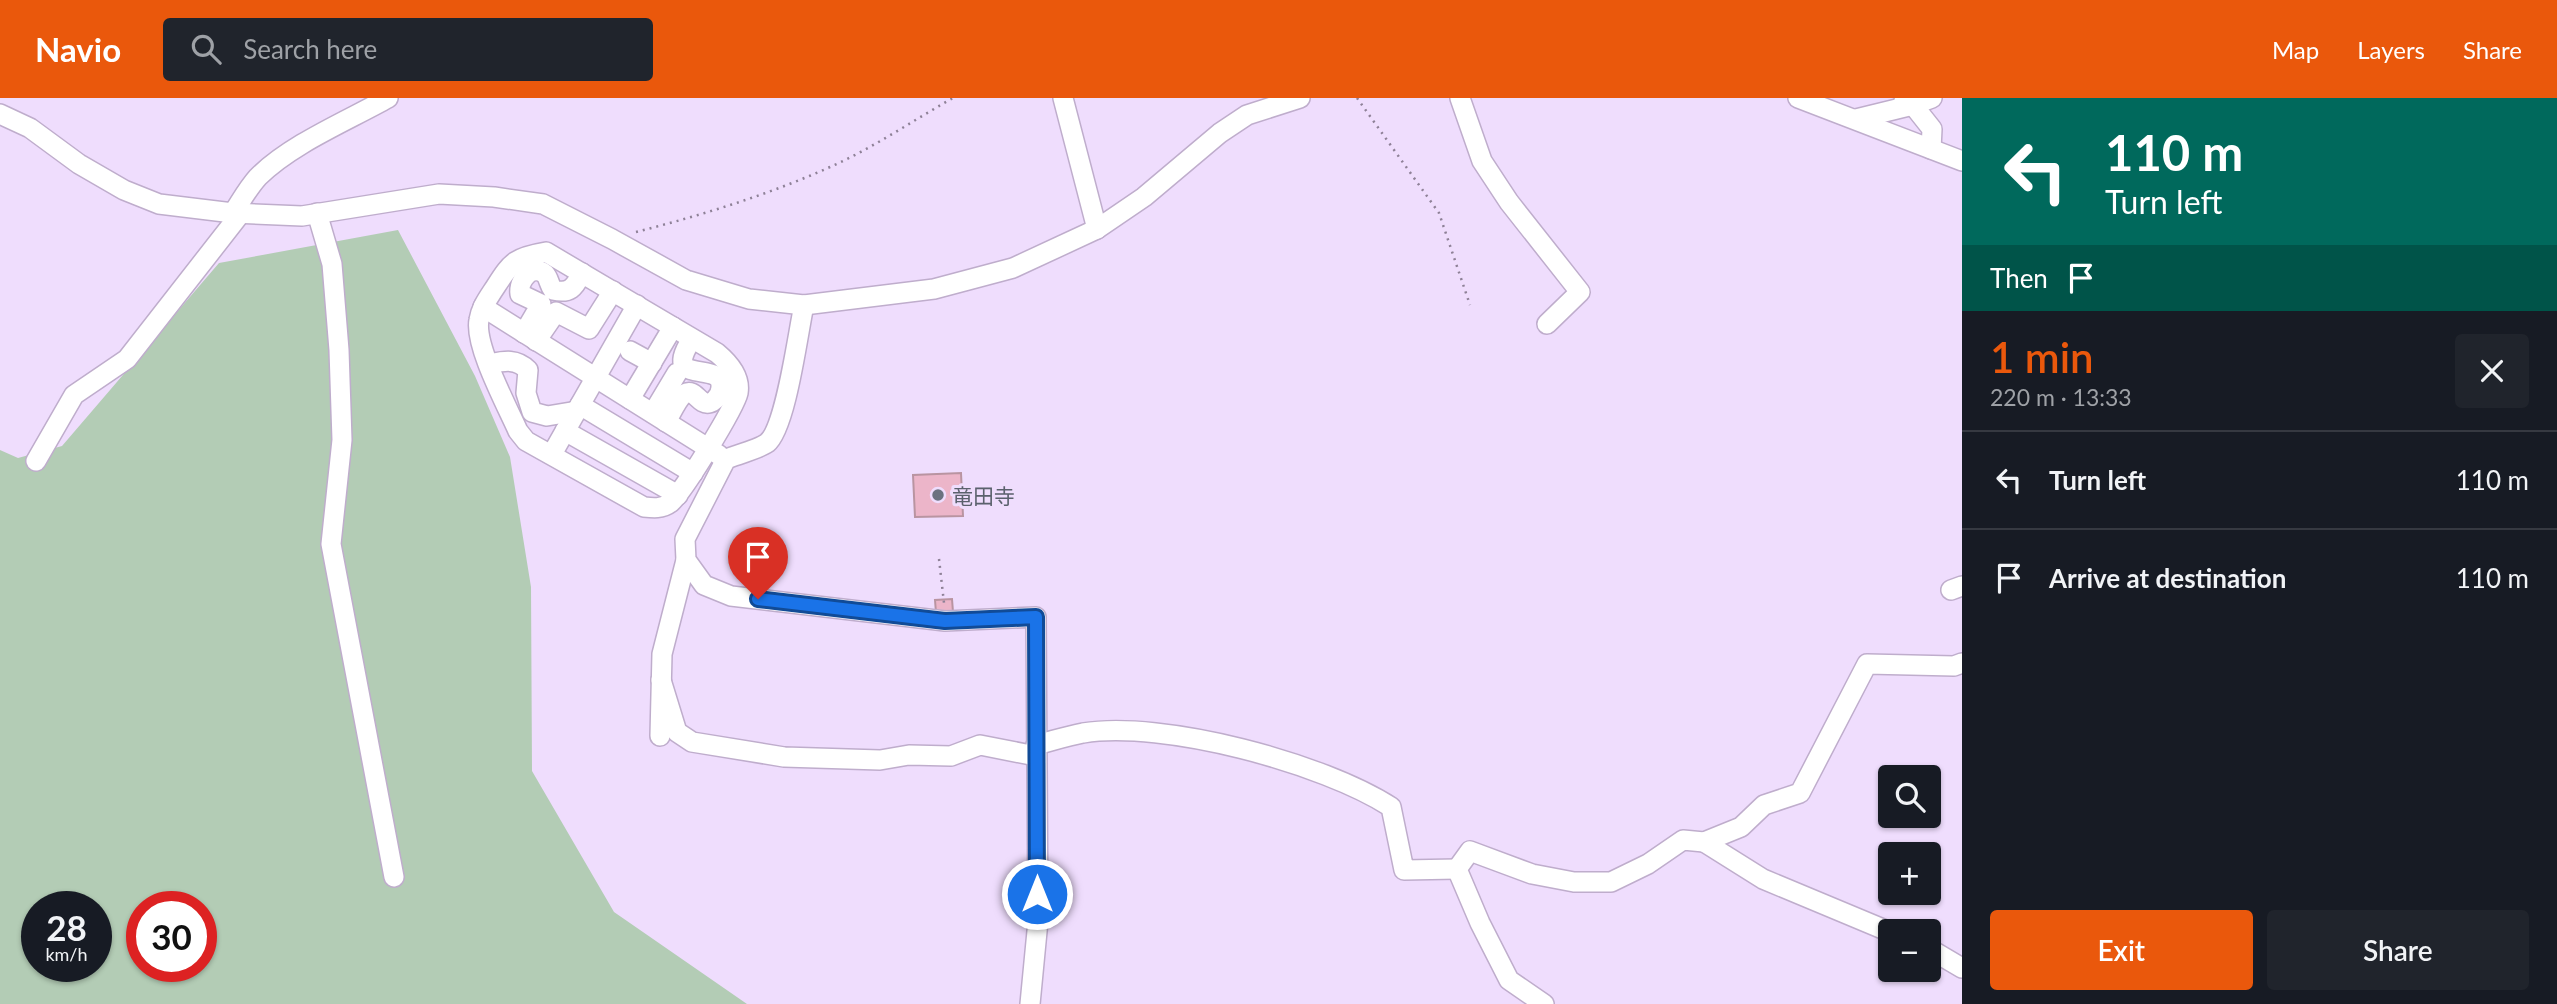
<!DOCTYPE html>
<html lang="en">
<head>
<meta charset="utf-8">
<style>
	:root { --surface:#171b24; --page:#20242c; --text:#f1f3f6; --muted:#9ea1a6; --line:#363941; --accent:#ea580c }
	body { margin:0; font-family:Lato,"Noto Sans JP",sans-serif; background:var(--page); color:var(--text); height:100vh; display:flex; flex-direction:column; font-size:26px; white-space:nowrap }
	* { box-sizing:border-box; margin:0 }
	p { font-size:23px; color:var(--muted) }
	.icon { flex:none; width:38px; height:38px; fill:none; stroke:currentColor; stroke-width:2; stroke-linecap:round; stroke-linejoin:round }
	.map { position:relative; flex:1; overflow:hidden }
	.drawer { display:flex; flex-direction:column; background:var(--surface); width:595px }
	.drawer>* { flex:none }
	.guide { background:#00695c; color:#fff; overflow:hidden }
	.buttons { position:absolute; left:1878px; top:667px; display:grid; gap:14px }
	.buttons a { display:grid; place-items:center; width:63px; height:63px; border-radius:7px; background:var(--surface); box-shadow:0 2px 5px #0004; font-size:35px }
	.speed { position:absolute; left:21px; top:793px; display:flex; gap:14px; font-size:35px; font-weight:700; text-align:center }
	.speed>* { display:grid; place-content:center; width:91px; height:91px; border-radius:50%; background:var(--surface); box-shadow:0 2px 5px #0004; line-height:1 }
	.speed small { font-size:18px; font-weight:400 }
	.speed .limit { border:10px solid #d22; background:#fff; color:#111 }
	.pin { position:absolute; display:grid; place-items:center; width:60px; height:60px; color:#fff; margin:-72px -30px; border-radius:50% 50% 50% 0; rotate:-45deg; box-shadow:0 0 7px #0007 }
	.pin .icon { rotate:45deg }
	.me { position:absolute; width:77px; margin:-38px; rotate:0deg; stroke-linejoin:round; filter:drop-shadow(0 0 5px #0008) }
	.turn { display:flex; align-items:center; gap:24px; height:147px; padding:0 28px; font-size:32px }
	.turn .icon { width:91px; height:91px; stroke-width:2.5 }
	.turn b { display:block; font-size:49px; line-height:60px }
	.then { display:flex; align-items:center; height:66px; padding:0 28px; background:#0003; gap:14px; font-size:26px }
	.round { display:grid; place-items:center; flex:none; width:74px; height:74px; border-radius:7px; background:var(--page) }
	.overview { display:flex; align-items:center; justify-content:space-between; height:119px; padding:0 28px }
	h1 { font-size:42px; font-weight:600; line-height:52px; color:var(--accent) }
	.action { display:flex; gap:14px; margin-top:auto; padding:14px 28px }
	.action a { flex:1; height:80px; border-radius:7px; background:var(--accent); color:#fff; font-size:28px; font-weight:600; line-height:80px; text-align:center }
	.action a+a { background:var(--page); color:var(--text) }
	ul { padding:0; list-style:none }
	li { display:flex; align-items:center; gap:21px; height:98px; padding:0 28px; border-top:2px solid var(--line) }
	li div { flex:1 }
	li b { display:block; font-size:26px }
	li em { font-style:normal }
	header { display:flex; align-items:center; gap:42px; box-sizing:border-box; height:98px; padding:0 35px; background:var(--accent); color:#fff }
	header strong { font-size:33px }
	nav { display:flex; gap:38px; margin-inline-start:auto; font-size:24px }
	.search { width:490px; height:63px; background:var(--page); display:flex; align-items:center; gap:18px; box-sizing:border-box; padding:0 24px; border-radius:7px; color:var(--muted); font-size:26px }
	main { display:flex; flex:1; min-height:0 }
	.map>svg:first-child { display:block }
	.green { fill:#b3ccb5; fill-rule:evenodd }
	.building { fill:#ecb5c9; stroke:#b994a1; stroke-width:2 }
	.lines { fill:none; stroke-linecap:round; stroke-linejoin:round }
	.minor-casing { stroke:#bfadcc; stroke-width:22 }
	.path { stroke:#8e8197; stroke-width:2.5; stroke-dasharray:2 5; stroke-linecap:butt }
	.minor { stroke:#fff; stroke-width:19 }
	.route-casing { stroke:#114b97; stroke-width:18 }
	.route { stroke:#1a73e8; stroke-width:12 }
	.worship-dot { fill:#6b7280; stroke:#efddfd; stroke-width:2.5 }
	.labels { text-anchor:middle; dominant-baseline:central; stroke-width:6; stroke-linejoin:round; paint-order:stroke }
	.worship-label { font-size:21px; fill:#5b616d; stroke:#efddfd; text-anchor:start }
</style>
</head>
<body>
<header>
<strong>Navio</strong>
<div class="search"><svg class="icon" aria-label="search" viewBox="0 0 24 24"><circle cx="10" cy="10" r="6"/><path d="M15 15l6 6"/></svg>Search here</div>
<nav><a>Map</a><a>Layers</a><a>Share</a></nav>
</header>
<main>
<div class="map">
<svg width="1962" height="906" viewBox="0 0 1962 906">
	<rect width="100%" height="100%" fill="#efddfd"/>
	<path class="green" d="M 398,132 L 475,278 L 510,359 L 531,489 L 532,673 L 614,814 L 747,906 L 0,906 L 0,352 L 18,360 L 62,348 L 219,165 ZM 37,808 L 96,808 L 96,868 L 37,868 ZM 142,808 L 201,808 L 201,868 L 142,868 Z"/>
	<g class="building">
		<polygon points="961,375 963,418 915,419 913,377"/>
		<polygon points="952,501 953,514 936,515 935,502"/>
	</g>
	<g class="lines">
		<g class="minor-casing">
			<g id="minor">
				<polyline points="1063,0 1097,131"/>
				<polyline points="1460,0 1482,63 1509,104 1580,194 1547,226"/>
				<polyline points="1798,0 1962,63"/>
				<polyline points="1904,3 1913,7 1932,31 1931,51"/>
				<polyline points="0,16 30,30 79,66 124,92 159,106 233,115 302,118 439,96 494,99 543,106 612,141 686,182 749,201 804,207 934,191 1013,170 1097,131 1144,99 1220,35 1247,17 1300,0"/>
				<polyline points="1856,21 1913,7 1932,0"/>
				<path d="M 233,115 C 241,103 248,90 258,79 C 291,46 347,23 388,0"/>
				<polyline points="317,115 332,166 339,252 342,342 331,446 394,779"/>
				<path d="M 546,154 L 717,255 C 729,265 741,278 738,295 C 735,309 681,398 670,405 C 662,411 653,410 644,409 L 526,343 L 518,333 C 507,308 474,247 479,222 C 481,209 489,199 496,188 C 512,163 516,159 546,154 Z"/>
				<path d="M 804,207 C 798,234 786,330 767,345 C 759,351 736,357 726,361 L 685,441 L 686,462 L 704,487 L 731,498 L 945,523 L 1036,519 L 1038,823 L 1030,906"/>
				<polyline points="483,209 719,357"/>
				<path d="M 524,235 L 541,206 L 520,196 C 518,183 531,165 545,176 C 549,180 549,187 553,192 C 570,196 574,190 582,175"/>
				<polyline points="536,243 556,214 589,231 613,193"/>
				<polyline points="630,253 652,265"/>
				<path d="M 489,266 C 504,263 516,260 528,272 L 526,295 L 532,314 L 547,318 L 577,313"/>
				<polyline points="630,301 673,229"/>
				<polyline points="580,307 693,375"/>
				<polyline points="653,315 677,275"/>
				<path d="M 666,324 C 671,316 677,301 684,296 C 693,291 696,300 703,304 C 712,309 721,297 721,289 C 724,261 659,290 692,241"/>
				<polyline points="565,333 678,397"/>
				<polyline points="552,356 637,207"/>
				<polyline points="36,363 74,297 127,261 241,115"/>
				<polyline points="1951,492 1962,488"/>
				<polyline points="661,582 677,634 692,644 784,659 880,662 909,657 951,658 980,647 1036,658"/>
				<polyline points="660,638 662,556 686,462"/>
				<path d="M 1036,647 C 1052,643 1067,638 1083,635 C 1163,622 1323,665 1391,709 L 1404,772 L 1457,771"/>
				<polyline points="1704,744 1763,781 1890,834"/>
				<polyline points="1928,850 1962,870"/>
				<polyline points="1544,906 1509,882 1480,825 1457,771 1470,753 1532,776 1574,784 1611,784 1648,766 1683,742 1704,744 1741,729 1764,707 1800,695 1867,566 1954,568 1962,565"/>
			</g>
		</g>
		<g class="path">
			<polyline points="1357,0 1439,115 1470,207"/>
			<path d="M 636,134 C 702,117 768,97 830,69 C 873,50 912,23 953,0"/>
			<polyline points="939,461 944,505"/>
		</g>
		<use href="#minor" class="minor"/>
	</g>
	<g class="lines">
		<g class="route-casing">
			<polyline id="route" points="758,501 945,523 1036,519 1037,796"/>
		</g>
		<use href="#route" class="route"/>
	</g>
	<circle class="worship-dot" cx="938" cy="397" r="7"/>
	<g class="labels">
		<g class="worship-label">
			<text x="952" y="397">竜田寺</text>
		</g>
	</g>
</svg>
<div class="buttons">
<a><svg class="icon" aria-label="search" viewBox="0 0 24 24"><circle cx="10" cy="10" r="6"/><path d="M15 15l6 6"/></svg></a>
<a>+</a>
<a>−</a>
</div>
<div class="speed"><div>28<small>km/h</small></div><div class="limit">30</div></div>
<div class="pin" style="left:758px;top:501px;background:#d93025"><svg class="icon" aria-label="arrive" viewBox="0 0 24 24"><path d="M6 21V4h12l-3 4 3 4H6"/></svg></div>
<svg class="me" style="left:1037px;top:796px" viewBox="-20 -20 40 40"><circle r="17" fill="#1a73e8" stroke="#fff" stroke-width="3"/><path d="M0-11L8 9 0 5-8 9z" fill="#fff"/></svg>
</div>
<section class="drawer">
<div class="guide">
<div class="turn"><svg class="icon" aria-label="left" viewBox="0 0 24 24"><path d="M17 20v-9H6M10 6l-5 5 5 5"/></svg><div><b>110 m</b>Turn left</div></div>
<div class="then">Then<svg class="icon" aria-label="arrive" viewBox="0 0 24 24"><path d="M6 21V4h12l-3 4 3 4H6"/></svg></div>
</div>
<div class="overview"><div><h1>1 min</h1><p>220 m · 13:33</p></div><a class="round"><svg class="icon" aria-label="close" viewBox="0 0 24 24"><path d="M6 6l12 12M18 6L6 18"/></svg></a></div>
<ul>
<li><svg class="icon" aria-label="left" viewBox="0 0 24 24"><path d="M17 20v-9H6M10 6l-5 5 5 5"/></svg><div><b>Turn left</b></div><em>110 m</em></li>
<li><svg class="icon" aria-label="arrive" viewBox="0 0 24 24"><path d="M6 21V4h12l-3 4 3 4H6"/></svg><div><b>Arrive at destination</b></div><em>110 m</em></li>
</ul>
<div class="action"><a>Exit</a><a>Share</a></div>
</section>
</main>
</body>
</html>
